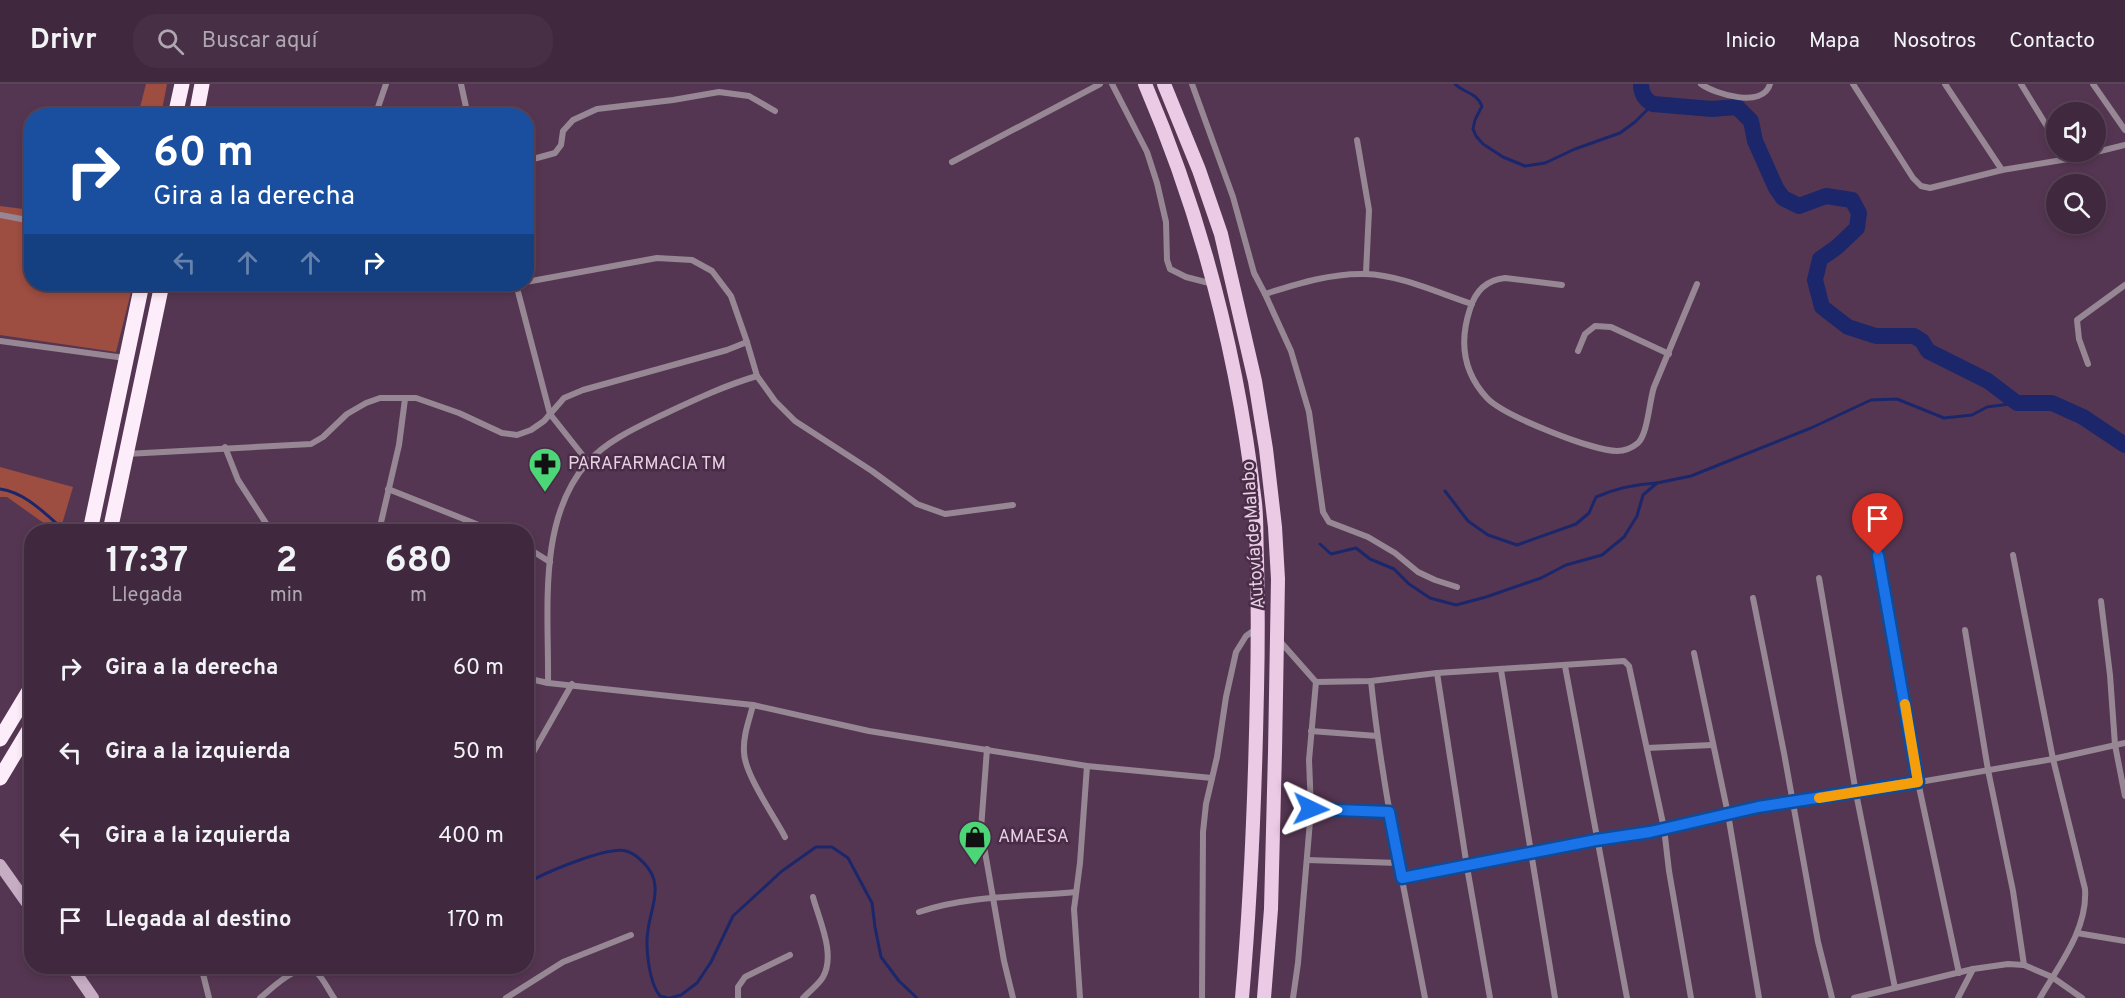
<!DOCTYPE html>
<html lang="es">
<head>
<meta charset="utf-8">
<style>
	:root { --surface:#40283e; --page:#473045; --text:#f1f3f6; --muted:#aea6b0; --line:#594458 }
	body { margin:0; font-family:Overpass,sans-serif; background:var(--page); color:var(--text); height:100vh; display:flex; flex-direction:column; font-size:22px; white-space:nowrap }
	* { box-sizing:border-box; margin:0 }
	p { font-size:20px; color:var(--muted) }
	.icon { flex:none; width:33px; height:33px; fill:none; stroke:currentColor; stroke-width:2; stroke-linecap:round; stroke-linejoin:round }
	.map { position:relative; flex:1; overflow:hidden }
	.panel { position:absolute; left:24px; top:440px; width:510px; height:450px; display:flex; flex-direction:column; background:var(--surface); border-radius:24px; box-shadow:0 3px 9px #0003,0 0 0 2px var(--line) }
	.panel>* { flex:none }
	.hud { position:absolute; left:24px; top:24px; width:510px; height:183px; border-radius:24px; box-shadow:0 3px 9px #0003,0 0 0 2px var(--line); background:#1a4fa0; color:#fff; overflow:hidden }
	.fabs { position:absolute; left:2046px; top:18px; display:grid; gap:12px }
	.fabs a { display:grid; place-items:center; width:60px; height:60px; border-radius:50%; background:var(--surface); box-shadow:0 3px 9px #0003,0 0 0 2px var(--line); font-size:30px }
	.pin { position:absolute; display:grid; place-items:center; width:51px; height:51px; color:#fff; margin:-62px -26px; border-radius:50% 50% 50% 0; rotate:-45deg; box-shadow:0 0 6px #0007 }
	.pin .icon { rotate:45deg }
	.me { position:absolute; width:66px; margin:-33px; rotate:92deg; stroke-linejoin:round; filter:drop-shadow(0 0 4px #0008) }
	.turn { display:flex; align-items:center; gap:21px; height:126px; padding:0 30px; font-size:27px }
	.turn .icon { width:78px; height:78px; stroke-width:2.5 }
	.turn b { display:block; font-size:42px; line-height:51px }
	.lanes { display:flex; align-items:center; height:57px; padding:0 30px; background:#0003; justify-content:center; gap:30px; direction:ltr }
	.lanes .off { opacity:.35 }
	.eta { display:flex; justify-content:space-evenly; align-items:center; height:102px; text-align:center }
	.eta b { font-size:36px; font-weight:700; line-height:42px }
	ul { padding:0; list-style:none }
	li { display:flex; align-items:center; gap:18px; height:84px; padding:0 30px }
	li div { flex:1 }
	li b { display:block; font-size:22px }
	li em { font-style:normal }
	header { display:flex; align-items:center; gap:36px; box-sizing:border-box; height:84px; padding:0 30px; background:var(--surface); border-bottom:2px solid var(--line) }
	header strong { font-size:28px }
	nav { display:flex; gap:33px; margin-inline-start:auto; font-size:21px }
	.search { width:420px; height:54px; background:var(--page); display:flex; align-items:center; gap:15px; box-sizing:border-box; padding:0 21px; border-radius:24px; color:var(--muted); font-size:22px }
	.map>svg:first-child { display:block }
	.green { fill:#9e4d41 }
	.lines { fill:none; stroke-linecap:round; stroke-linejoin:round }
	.stream { stroke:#1b276a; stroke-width:3 }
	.river { stroke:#1b276a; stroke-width:16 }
	.street { stroke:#978795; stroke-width:6 }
	.secondary { stroke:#c6adc3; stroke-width:12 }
	.primary { stroke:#ebcae6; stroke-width:14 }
	.highway { stroke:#fdedfa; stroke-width:15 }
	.route-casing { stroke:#114b97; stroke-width:15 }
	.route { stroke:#1a73e8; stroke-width:10 }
	.slow { stroke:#f59e0b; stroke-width:10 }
	.labels { text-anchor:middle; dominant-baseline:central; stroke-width:5; stroke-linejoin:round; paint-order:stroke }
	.poi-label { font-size:18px; fill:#e6d2e3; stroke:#4a2c48; text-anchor:start }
	.street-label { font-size:18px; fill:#e6d2e3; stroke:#4a2c48 }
</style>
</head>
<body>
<header>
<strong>Drivr</strong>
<div class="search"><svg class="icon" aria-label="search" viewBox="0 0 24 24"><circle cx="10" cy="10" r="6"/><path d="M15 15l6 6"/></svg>Buscar aquí</div>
<nav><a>Inicio</a><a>Mapa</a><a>Nosotros</a><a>Contacto</a></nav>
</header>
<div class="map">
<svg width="2125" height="914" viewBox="0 0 2125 914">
	<rect width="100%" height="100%" fill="#553652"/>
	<g class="green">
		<polygon points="146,0 167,0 161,31 138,31"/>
		<polygon points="0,122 31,126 32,200 133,200 116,268 0,251"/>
		<polygon points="0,383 73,403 60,447 55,447 7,413 0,413"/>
	</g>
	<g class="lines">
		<g class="stream">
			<path d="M 1455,0 C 1465,10 1475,7 1482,22 L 1475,36 L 1473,45 L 1476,52 L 1483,60 L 1503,73 L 1525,82 L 1545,79 L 1575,65 L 1620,49 L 1635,38 L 1653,20"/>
			<path d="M 0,405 C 27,409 45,430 65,447"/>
			<path d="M 1445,407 L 1468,437 L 1488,451 L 1517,461 L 1576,440 L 1589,429 L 1596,413 C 1617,404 1635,400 1657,399"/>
			<polyline points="1320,460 1331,470 1356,464 1370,475 1394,485 1409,500 1430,514 1456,521 1486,513 1541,494 1566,481 1602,471 1624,453 1637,432 1643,411 1657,399 1691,392 1811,344 1871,316 1897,315 1944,334 1972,331 1987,323 2017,319"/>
			<path d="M 526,800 C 543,789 608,762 626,767 C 637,770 651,784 654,796 C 658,812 650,830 648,846 C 645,863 649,899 660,912 L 668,914"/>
			<polyline points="670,914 681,911 697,899 711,878 733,832 782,787 816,763 832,763 848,774 872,819 875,843 881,873 899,897 917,914"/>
		</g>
		<path class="river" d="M 1641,0 C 1641,9 1645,16 1653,20 L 1712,25 L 1737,23 L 1751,37 L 1755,57 L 1776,104 L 1783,114 L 1799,122 L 1826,112 L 1852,116 L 1859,129 L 1857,144 L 1837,163 L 1820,175 L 1815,196 L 1822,223 L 1848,243 L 1876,252 L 1914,252 L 1922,257 L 1928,267 L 1988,297 L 2017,319 L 2052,319 L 2083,333 L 2125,361"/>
		<g class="street">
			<polyline points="461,0 468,32"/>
			<polyline points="1112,0 1147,68 1157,99 1166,138 1167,176 1170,185 1186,193 1213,200"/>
			<path d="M 1192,0 L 1233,113 L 1254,189 L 1265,210 C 1297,200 1331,189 1365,190 C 1401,191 1438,209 1472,220"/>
			<path d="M 1701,0 C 1715,10 1763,25 1770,0"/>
			<polyline points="1853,0 1913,94 1921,102 1930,104 2002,86 2068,75 2125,61"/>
			<polyline points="1945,0 2002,86"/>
			<polyline points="2021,0 2056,57"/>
			<polyline points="2093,0 2125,46"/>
			<polyline points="375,32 386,0"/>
			<polyline points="1357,56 1369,126 1366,189"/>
			<polyline points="2063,68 2068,75"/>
			<polyline points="526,77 555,69 561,61 563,47 573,36 597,25 673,16 719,8 749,12 775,27"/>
			<polyline points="952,78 1100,0"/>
			<polyline points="0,131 32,137"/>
			<polyline points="526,198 657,174 692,176 712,187 731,212 747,258"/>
			<polyline points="516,200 550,330 588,378"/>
			<path d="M 1562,201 L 1505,194 C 1486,196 1475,208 1470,225 C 1459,258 1463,288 1487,314 C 1504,332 1593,367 1617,367 C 1624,367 1632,364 1638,359 C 1648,349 1649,318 1654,303 L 1697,200"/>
			<polyline points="1265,210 1291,267 1309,328 1323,428 1329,438 1368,453 1395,469 1418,488 1435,496 1457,503"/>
			<polyline points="0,257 125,274"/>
			<polyline points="1578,267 1585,250 1595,242 1611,243 1669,270"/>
			<polyline points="2088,280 2079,255 2077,236 2125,201"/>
			<polyline points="225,363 238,396 271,447"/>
			<polyline points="126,370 311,360 323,353 347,330 366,319 380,314 416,314 459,329 502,349 517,351 531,346 544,337 564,314 583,306 727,266 747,258 757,292 775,317 795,337 872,387 917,420 945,430 1013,421"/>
			<polyline points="388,405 494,447"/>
			<polyline points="379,447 399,361 405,315"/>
			<polyline points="1875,451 1918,698 1959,889"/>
			<polyline points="526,463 550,478"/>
			<path d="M 2013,471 L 2053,675 L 2085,805 C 2088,845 2059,881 2040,914"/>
			<polyline points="1819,494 1856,709 1895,904"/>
			<polyline points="1753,514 1784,669 1818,858 1832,914"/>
			<polyline points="2101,517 2110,591 2115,661 2125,712"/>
			<polyline points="1965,546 1988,686 2013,807 2024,881"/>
			<polyline points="1278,555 1316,598"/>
			<polyline points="1694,569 1728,730 1759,914"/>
			<polyline points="1565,582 1627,914"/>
			<polyline points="1501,586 1555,914"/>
			<polyline points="1437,589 1467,783 1490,914"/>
			<polyline points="526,594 548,599 753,621 869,647 1087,682 1212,694"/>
			<path d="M 1371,597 C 1382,704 1405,809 1425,914"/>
			<path d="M 548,599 C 549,528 537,436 587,379 C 605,358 635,344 660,332 C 692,317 723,302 757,292"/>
			<path d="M 753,621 C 749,637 743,651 744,668 C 744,689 774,732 785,753"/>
			<polyline points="1311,647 1377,652"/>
			<polyline points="1647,664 1712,661"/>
			<polyline points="987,665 981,745 1004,877 1013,914"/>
			<polyline points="526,681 572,600"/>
			<polyline points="1311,725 1389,728"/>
			<polyline points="1307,776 1399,779"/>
			<polyline points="1402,794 1596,756 1650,748 1758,723 1856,709 2053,675 2125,659"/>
			<path d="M 919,828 C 969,811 1024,813 1076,808"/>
			<polyline points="2077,849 2125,857"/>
			<polyline points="201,882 209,914"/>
			<path d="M 260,914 C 274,903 299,875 318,890 C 324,896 329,907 334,914"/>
			<polyline points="506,914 563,878 631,851"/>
			<polyline points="738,914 738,903 745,893 790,871"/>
			<path d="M 803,914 C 810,907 819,900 823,893 C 836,870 819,836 813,813"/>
			<polyline points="1080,914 1074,825 1080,779 1087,682"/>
			<polyline points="1202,914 1203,748 1206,720 1217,673 1226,613 1236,568 1246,552 1256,545"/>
			<polyline points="1293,914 1298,879 1311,725 1309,676 1316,598 1371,597 1437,589 1624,577 1629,582 1664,744 1669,787 1691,914"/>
			<polyline points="1854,914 1973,885 2008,880 2024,881 2052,893 2082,914"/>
			<polyline points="1958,914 1973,885"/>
		</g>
		<g class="secondary">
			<polyline points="0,781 32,826"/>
			<polyline points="71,882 93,914"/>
		</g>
		<g class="primary">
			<path d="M 1145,0 C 1202,133 1238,275 1255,419 C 1257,437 1256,456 1257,475 C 1258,519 1258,562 1257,606 C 1255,709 1251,812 1242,914"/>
			<polyline points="1164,0 1199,86 1221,150 1255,297 1266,365 1275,443 1278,495 1275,668 1271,825 1264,914"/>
		</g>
		<g class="highway">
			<polyline points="175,32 182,0"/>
			<polyline points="196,32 202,0"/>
			<polyline points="90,447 142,200"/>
			<polyline points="110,447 162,200"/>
			<polyline points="0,655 32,602"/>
			<polyline points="0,694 32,641"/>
		</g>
	</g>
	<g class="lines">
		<g class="route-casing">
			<polyline id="route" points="1311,725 1389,728 1402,794 1596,756 1650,748 1758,723 1918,698 1878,471"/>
		</g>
		<use href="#route" class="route"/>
		<polyline class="slow" points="1819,714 1918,698 1905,620"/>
	</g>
	<defs>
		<g id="pharmacy-pin" transform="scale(1.725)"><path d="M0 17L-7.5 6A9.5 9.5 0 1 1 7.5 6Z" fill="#4cd677" stroke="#4a2c48"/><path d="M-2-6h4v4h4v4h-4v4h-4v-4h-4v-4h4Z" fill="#111"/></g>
		<g id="shop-pin" transform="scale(1.725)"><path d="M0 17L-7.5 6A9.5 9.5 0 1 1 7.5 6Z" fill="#4cd677" stroke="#4a2c48"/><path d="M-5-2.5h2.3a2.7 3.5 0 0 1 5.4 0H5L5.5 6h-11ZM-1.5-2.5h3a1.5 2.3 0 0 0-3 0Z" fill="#111"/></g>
	</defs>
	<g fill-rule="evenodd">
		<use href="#pharmacy-pin" x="545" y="380"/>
		<use href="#shop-pin" x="975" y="753"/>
	</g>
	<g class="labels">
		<g class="poi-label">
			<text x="568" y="380">PARAFARMACIA TM</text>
			<text x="998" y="753">AMAESA</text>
		</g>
		<g class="street-label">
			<text transform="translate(1254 451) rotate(-94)">Autovía de Malabo</text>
		</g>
	</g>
</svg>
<div class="fabs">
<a><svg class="icon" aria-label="sound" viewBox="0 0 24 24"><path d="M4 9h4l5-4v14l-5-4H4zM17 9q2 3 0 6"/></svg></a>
<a><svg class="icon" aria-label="search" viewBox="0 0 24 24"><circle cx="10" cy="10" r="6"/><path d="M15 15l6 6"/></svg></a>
</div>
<div class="pin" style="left:1878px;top:471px;background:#d93025"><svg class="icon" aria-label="arrive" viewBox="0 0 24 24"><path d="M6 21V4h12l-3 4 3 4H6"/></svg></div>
<svg class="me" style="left:1311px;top:725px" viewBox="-20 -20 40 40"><path d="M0-17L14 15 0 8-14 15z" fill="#1a73e8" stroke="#fff" stroke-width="4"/></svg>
<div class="hud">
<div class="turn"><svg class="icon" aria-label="right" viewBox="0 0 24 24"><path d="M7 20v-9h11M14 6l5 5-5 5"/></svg><div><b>60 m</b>Gira a la derecha</div></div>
<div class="lanes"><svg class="icon off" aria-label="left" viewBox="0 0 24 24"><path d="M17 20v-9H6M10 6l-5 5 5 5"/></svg><svg class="icon off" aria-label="ahead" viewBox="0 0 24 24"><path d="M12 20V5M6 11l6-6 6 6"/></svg><svg class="icon off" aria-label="ahead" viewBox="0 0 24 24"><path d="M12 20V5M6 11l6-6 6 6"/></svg><svg class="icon" aria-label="right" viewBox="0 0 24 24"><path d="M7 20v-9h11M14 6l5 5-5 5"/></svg></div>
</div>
<section class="panel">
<div class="eta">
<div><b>17:37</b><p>Llegada</p></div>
<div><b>2</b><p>min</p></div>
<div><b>680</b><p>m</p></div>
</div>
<ul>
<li><svg class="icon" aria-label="right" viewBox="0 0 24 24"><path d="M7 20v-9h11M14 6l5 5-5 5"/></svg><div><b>Gira a la derecha</b></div><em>60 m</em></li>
<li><svg class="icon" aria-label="left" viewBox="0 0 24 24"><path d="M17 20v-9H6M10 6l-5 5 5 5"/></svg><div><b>Gira a la izquierda</b></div><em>50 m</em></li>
<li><svg class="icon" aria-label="left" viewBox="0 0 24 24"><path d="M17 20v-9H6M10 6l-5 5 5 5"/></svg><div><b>Gira a la izquierda</b></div><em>400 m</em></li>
<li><svg class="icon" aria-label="arrive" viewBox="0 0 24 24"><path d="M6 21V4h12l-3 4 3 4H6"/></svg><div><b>Llegada al destino</b></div><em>170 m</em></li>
</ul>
</section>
</div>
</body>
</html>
